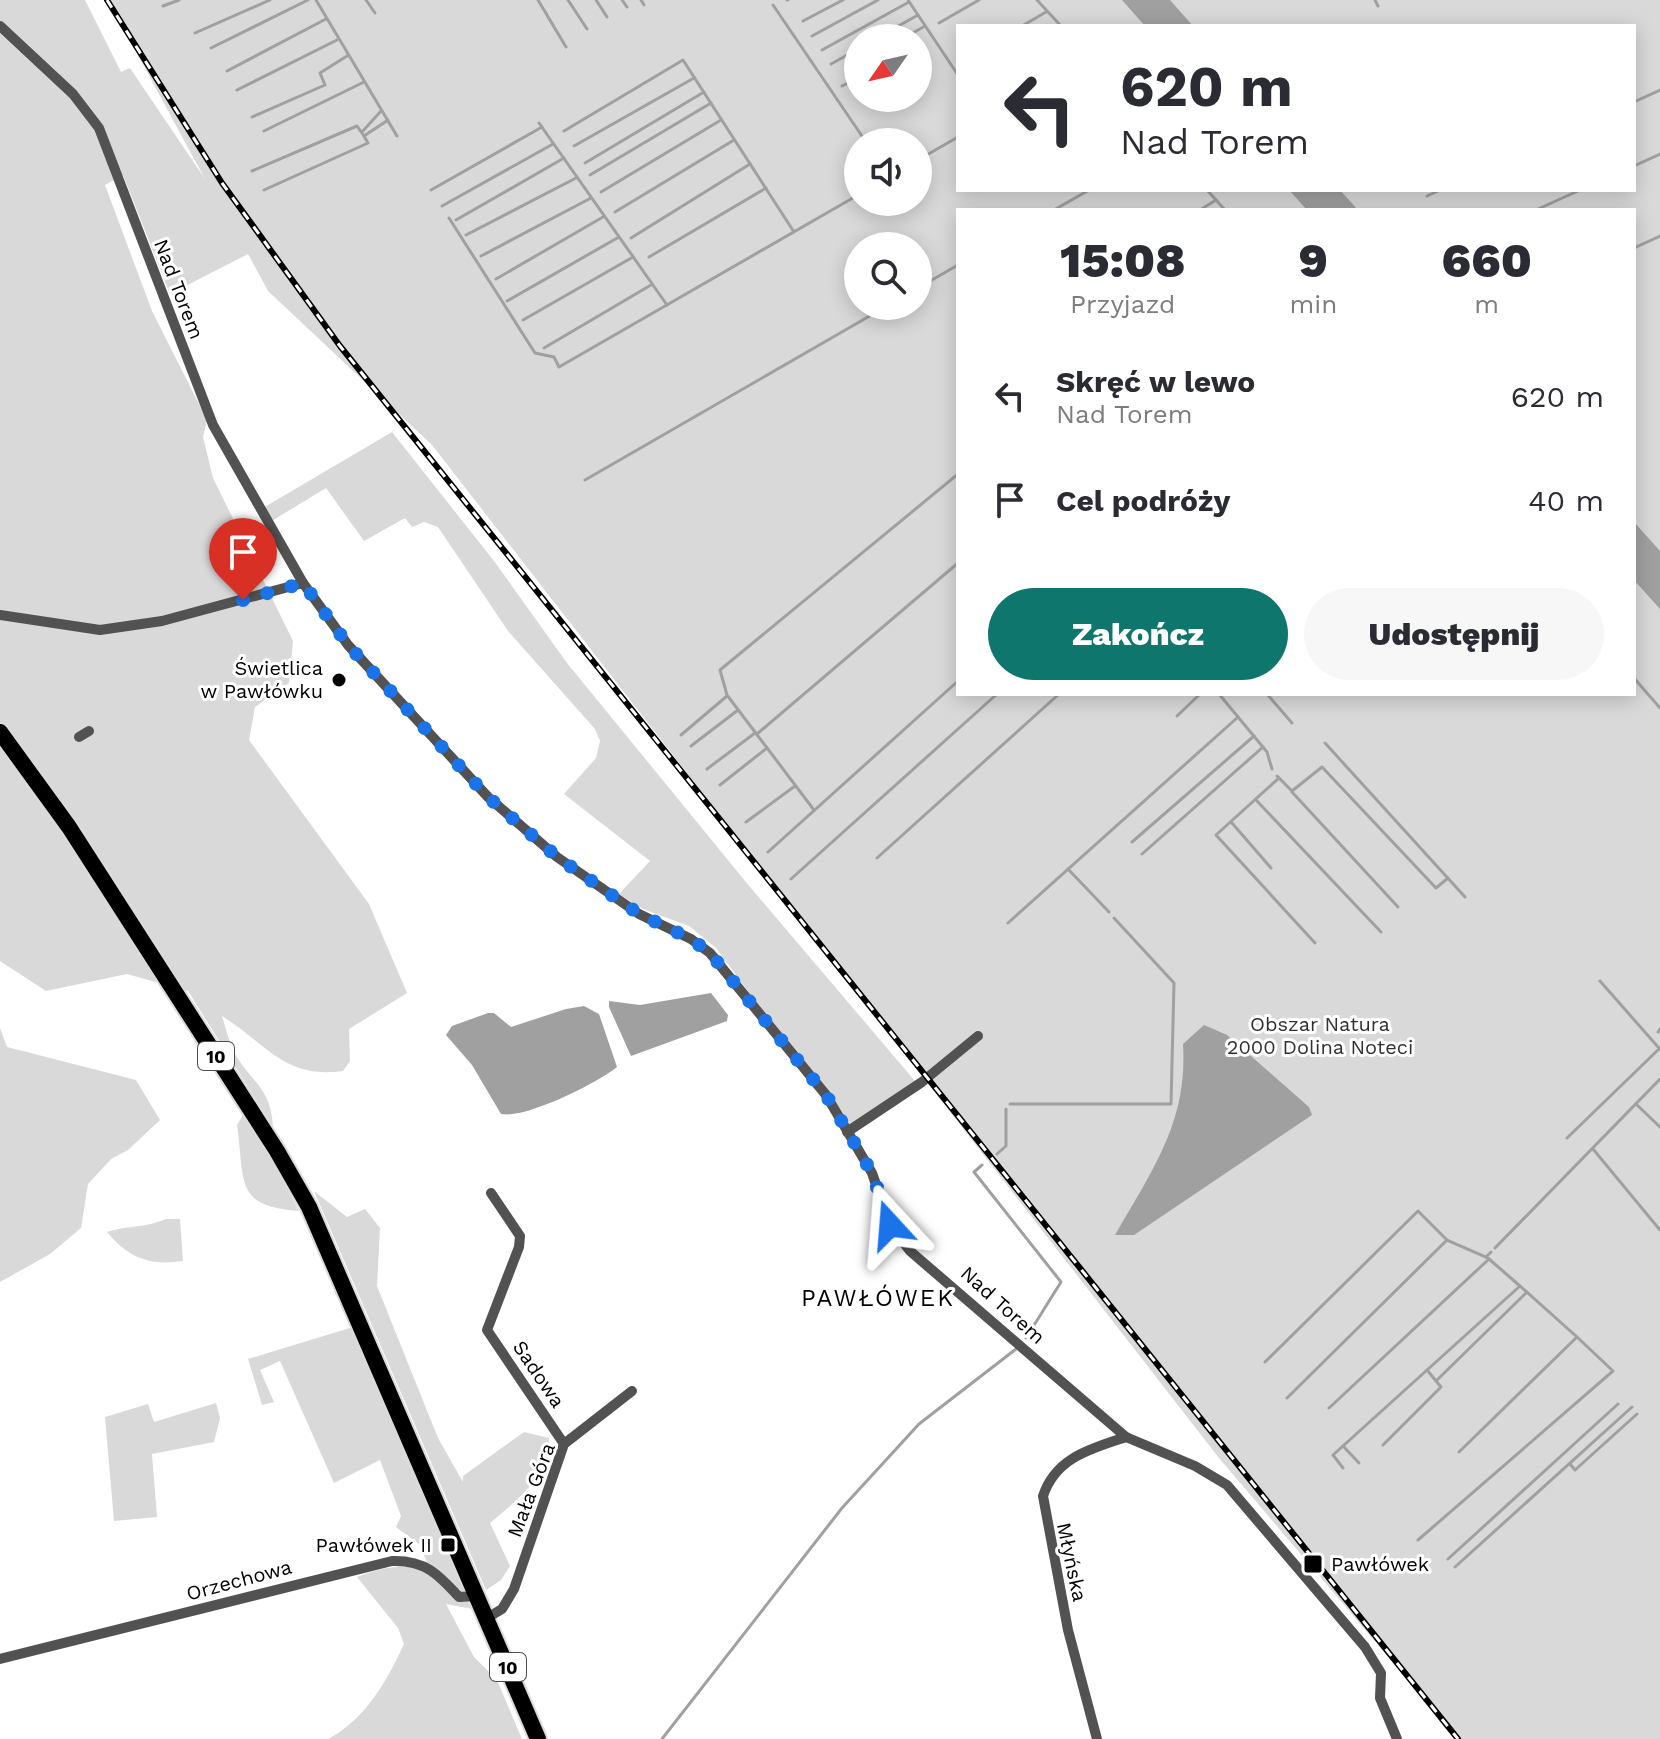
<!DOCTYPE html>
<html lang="pl">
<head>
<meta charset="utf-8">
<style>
	:root { --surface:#fff; --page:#f7f7f7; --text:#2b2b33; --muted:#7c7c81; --accent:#0f766e }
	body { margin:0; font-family:"Work Sans",sans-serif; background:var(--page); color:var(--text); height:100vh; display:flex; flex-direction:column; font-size:30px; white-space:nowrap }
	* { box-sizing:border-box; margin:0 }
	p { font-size:26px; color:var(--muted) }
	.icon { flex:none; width:44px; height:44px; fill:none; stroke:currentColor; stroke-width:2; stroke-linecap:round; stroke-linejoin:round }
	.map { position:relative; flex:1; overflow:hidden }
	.details { position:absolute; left:956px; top:208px; width:680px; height:488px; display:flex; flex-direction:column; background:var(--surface); border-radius:0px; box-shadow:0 4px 20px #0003 }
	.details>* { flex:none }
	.guide { position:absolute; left:956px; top:24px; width:680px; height:168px; border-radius:0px; box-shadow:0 4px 20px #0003; background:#fff; color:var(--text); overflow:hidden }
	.needle { width:52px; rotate:236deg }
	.controls { position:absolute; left:844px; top:24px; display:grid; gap:16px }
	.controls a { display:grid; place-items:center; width:88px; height:88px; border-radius:50%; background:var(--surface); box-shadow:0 4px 20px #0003; font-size:40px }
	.pin { position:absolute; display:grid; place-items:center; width:68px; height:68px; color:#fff; margin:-82px -34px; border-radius:50% 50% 50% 0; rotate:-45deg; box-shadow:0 0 8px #0007 }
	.pin .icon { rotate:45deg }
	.me { position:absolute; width:88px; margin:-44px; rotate:341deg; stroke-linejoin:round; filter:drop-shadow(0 0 6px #0008) }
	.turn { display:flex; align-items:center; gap:28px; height:168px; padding:0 32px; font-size:36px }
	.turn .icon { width:104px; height:104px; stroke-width:2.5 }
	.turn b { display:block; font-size:56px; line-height:68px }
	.eta { display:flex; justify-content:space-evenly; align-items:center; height:136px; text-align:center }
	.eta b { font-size:48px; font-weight:800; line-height:56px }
	.button { display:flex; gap:16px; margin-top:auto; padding:16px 32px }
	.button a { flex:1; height:92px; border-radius:48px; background:var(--accent); color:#fff; font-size:32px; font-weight:800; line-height:92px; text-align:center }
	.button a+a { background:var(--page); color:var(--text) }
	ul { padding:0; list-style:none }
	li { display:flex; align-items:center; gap:24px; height:104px; padding:0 32px }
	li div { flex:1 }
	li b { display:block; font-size:30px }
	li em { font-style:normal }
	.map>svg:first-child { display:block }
	.green { fill:#d9d9d9; fill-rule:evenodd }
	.water { fill:#a0a0a0 }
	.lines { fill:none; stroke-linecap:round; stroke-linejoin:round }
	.stream { stroke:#a0a0a0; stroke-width:3 }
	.highway-casing { stroke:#dbdbdb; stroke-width:20 }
	.minor { stroke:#525252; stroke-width:10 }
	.highway { stroke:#000; stroke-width:16 }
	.rail-casing { stroke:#000; stroke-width:6 }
	.rail { stroke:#fff; stroke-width:3; stroke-dasharray:9; stroke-linecap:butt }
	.route { stroke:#1a73e8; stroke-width:14; stroke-dasharray:0 25.2 }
	.poi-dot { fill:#000; stroke:#fff; stroke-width:3 }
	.labels { text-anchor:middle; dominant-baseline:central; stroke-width:6; stroke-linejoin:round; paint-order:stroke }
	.shield { fill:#fff; stroke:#4c4c4c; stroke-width:2 }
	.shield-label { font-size:18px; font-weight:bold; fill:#000 }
	.street-label { font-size:20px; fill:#000; stroke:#fff }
	.poi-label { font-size:20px; fill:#000; stroke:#fff; text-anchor:end }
	.park-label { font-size:20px; fill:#303030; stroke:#fff }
	.quarter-label { font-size:24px; letter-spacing:2px; fill:#000; stroke:#fff }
</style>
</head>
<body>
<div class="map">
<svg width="1660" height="1739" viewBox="0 0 1660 1739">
	<rect width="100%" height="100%" fill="#fff"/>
	<g class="green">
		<path d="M 0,0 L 85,0 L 121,72 L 130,68 L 205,179 L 108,0 L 1660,0 L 1660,1739 L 1458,1739 L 1219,1458 L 432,445 L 268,291 L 248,254 L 170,294 L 123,175 L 105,185 L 152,311 L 207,420 L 203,437 L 213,478 L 293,641 L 289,683 L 255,707 L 249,740 L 369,904 L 407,993 L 349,1029 L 350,1061 L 343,1071 C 284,1079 267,1044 222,1016 C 226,1028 229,1043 235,1054 C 252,1083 271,1088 273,1127 L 188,991 L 127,974 L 46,991 L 0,961 ZM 958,26 L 1634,26 L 1634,190 L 958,190 ZM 858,38 L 918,38 L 918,98 L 858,98 ZM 858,142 L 918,142 L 918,202 L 858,202 ZM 958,210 L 1634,210 L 1634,694 L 958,694 ZM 858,246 L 918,246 L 918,306 L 858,306 Z"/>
		<polygon points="392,432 494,561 567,663 750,887 915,1081 848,1126 716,948 689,926 643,909 619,894 650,861 564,794 596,758 600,741 595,729 508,631 438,527 424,522 412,527 405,518 364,541 326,488 270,522 263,508"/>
		<polygon points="0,1028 7,1047 136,1080 160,1120 128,1150 111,1159 88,1184 81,1228 50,1254 0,1282"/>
		<path d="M 243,1115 L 268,1152 L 299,1211 C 234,1207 245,1181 237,1125 Z"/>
		<path d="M 314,1191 L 347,1217 L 365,1209 L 380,1228 L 377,1286 L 438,1438 L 463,1482 L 463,1476 L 524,1432 L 549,1438 C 548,1478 519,1498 490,1523 L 510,1566 L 501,1580 L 486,1590 Z"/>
		<path d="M 166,1219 L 180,1219 L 183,1261 C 149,1266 129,1258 107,1232 C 128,1225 147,1228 166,1219 Z"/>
		<path d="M 353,1327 L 473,1609 L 446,1604 L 474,1657 L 497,1680 L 522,1739 L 328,1739 C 365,1720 387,1681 404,1644 L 398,1628 L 357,1577 C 382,1567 405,1563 431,1571 L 419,1544 L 396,1527 L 401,1516 L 380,1460 L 334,1483 L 280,1361 L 260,1370 L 274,1402 L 262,1405 L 248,1359 Z"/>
		<polygon points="216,1403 220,1418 214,1442 152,1454 157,1517 114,1521 105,1417 148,1404 154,1422"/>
	</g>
	<g class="water">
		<polygon points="1122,0 1170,0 1193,26 1145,26"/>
		<polygon points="1289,190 1340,190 1358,210 1307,210"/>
		<polygon points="1634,522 1660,551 1660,609 1634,580"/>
		<polygon points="711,993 728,1015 727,1021 631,1056 609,1007 609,1001 640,1005"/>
		<path d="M 584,1006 L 599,1014 L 617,1067 C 597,1083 526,1119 501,1114 L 472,1065 L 446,1035 L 452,1026 L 488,1013 L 494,1013 L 511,1027 L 566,1009 Z"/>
		<path d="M 1204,1025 L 1227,1035 L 1309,1107 L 1312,1115 L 1134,1235 L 1115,1235 C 1152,1170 1188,1122 1183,1044 Z"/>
	</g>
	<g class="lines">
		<g class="stream">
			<polyline points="316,0 397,136"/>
			<polyline points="366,0 375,13"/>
			<polyline points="538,0 566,47"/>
			<polyline points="568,0 587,29"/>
			<polyline points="596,0 607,17"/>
			<polyline points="622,0 627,7"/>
			<polyline points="641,0 644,5"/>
			<polyline points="787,0 788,0"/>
			<polyline points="908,0 958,75"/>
			<polyline points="1037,0 1061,26"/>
			<polyline points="1375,0 1378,6"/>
			<polyline points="773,5 866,142"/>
			<polyline points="163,6 179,0"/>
			<polyline points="803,21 843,0"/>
			<polyline points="939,23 979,0"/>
			<polyline points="1022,26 1046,12"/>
			<polyline points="195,33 270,0"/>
			<polyline points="812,36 878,0"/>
			<polyline points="877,38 918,15"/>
			<polyline points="904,38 925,26"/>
			<polyline points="211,48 308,0"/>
			<polyline points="822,50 909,2"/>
			<polyline points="831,64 858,49"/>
			<polyline points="227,71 326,19"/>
			<polyline points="842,86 858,78"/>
			<polyline points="237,90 337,40"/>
			<polyline points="1634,102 1660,90"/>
			<polyline points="252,117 325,85 320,73 347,56"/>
			<polyline points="539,123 667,305"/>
			<polyline points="264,131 364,82"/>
			<polyline points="564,131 683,60 794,232"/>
			<polyline points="362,132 381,111"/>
			<polyline points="574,146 694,78"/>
			<polyline points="918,160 958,137"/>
			<polyline points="585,163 704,92"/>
			<polyline points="1634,166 1660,154"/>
			<polyline points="252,171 357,126 364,136"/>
			<polyline points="590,175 711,103"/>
			<polyline points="264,190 368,143 364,136 388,120"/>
			<polyline points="431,190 542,127"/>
			<polyline points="1207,190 1225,210"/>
			<polyline points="601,192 721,120"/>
			<polyline points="1427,196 1440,190"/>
			<polyline points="442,206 553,144"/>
			<polyline points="1054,210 1089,190"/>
			<polyline points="1200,210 1216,200"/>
			<polyline points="1536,210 1580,190"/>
			<polyline points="615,212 734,140"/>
			<polyline points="449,218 535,353 554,357 559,367 858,195"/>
			<polyline points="456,220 564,158"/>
			<polyline points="466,235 576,178"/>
			<polyline points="631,238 750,164"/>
			<polyline points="1634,248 1660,236"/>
			<polyline points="481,256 591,198"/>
			<polyline points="649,257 766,188"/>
			<polyline points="496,279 603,217"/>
			<polyline points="918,288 958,265"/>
			<polyline points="507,301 619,237"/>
			<polyline points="523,320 633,257"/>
			<polyline points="544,348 651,285"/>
			<polyline points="585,480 887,306"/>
			<polyline points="1634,678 1660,708"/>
			<polyline points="1267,694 1292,723"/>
			<polyline points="1177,716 1200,694"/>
			<polyline points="1238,717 1267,752 1272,769"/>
			<polyline points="757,734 958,563"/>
			<polyline points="681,735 727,696"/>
			<polyline points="1325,743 1465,897"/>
			<polyline points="691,746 738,710"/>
			<polyline points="707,769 755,733"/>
			<polyline points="1277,776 1292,791 1322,767 1436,888 1448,878"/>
			<polyline points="1279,778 1216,835 1315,943"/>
			<polyline points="720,785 767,748"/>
			<polyline points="1292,792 1398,907"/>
			<polyline points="1257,801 1381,932"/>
			<polyline points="814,810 727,695 720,670 958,474"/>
			<polyline points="746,822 795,786"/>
			<polyline points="1232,823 1271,868"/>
			<polyline points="1132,842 1254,736"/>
			<polyline points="768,852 958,681"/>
			<polyline points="1142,854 1263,747"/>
			<polyline points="877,858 1059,694"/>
			<polyline points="1068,869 1109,912"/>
			<polyline points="791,879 997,694"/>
			<polyline points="1008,923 1238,717 1219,694"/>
			<polyline points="1600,981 1658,1047"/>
			<polyline points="1658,1032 1660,1029"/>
			<polyline points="1010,1104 1171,1104 1174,983 1114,918"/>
			<polyline points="1637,1105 1660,1127"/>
			<polyline points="1567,1138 1660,1048"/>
			<polyline points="1593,1149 1660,1230"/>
			<polyline points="997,1154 1006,1146 1006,1109"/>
			<polyline points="982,1165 974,1172 1061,1282 1026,1338"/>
			<polyline points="1495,1248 1660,1079"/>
			<polyline points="1265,1362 1418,1211 1447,1240"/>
			<polyline points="1436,1381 1527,1292"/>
			<polyline points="1287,1398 1447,1240 1486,1257"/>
			<polyline points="1329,1408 1489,1259 1486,1257 1491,1252"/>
			<polyline points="1383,1445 1441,1387 1427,1370"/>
			<polyline points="1343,1446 1359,1463"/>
			<polyline points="1459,1452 1577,1337 1520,1286"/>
			<polyline points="1570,1464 1575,1470 1637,1414"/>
			<polyline points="1343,1468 1333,1455 1520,1286 1489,1259"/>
			<polyline points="1418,1540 1613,1371 1577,1337"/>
			<polyline points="1448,1559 1618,1404"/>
			<polyline points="1455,1567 1632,1407"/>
			<polyline points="662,1739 842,1508 919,1424 1016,1349"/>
		</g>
		<g class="highway-casing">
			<polyline id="highway" points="0,732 69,827 277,1151 309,1207 538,1739"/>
		</g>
		<g class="minor">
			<polyline points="0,26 73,94 99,128 213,425 303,583 348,645 488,797 557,857 639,914 691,939 710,953 826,1095 872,1173 890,1225 910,1251 1126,1437 1195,1466 1227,1485 1365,1647 1381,1673 1380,1698 1397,1739"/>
			<polyline points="0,615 100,630 162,621 303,583"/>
			<polyline points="79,737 89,731"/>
			<polyline points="847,1132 922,1082 978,1036"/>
			<polyline points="491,1193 520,1236 519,1247 487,1330 564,1444"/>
			<polyline points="487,1618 502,1609 514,1589 564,1444 632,1391"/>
			<path d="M 0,1659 L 392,1561 C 425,1560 438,1574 459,1597 L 476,1596"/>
			<path d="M 1097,1739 L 1068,1630 L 1043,1496 C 1056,1457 1091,1449 1126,1437"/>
		</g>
		<use href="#highway" class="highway"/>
		<g class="rail-casing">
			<polyline id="rail" points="107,0 222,183 340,346 1458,1739"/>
		</g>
		<use href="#rail" class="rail"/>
	</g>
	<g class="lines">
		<polyline class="route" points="243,600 303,583 348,645 488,797 557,857 639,914 691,939 710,953 826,1095 872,1173 890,1225"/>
	</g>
	<g class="poi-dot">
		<circle cx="339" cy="680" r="8"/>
		<rect x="440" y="1537" width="16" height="16" rx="4"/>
		<rect x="1303" y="1554" width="20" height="20" rx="4"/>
	</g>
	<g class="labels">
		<g class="shield">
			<rect x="198" y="1042" width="36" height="28" rx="6"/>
			<rect x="490" y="1653" width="36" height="28" rx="6"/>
		</g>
		<g class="shield-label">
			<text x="216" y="1056">10</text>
			<text x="508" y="1667">10</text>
		</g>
		<g class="street-label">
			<text transform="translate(179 289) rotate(69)">Nad Torem</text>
			<text transform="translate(1003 1305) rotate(42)">Nad Torem</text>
			<text transform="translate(539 1374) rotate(56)">Sadowa</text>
			<text transform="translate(531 1490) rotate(-69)">Mała Góra</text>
			<text transform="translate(1072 1562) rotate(78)">Młyńska</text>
			<text transform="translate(239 1580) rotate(-15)">Orzechowa</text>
		</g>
		<g class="poi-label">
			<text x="323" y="668">Świetlica<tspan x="323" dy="23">w Pawłówku</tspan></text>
			<text x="432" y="1545">Pawłówek II</text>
			<text x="1331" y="1564" text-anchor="start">Pawłówek</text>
		</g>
		<g class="park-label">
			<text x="1320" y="1024">Obszar Natura<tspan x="1320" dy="23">2000 Dolina Noteci</tspan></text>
		</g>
		<g class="quarter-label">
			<text x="878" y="1298">PAWŁÓWEK</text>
		</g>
	</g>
</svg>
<div class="controls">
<a><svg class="needle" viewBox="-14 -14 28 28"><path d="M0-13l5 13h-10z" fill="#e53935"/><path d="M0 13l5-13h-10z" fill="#7c7c81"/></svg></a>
<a><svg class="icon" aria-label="sound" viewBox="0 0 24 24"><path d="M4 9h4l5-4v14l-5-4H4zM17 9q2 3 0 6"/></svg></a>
<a><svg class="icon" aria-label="search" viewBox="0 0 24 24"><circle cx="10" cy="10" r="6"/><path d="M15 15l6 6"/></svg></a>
</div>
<div class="pin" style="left:243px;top:600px;background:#d93025"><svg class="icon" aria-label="arrive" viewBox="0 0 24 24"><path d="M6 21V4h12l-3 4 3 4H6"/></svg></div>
<svg class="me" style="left:890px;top:1225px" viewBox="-20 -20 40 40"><path d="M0-17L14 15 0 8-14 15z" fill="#1a73e8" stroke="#fff" stroke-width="4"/></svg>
<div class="guide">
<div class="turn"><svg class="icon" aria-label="left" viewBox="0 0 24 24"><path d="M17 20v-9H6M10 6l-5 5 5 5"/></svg><div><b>620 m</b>Nad Torem</div></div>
</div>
<section class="details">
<div class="eta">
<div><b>15:08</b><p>Przyjazd</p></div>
<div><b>9</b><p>min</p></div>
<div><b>660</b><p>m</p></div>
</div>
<ul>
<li><svg class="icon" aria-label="left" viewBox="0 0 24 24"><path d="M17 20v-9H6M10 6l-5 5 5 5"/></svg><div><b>Skręć w lewo</b><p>Nad Torem</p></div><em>620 m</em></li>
<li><svg class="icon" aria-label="arrive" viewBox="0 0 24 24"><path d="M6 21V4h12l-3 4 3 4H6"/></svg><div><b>Cel podróży</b></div><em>40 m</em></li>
</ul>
<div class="button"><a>Zakończ</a><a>Udostępnij</a></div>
</section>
</div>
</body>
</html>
